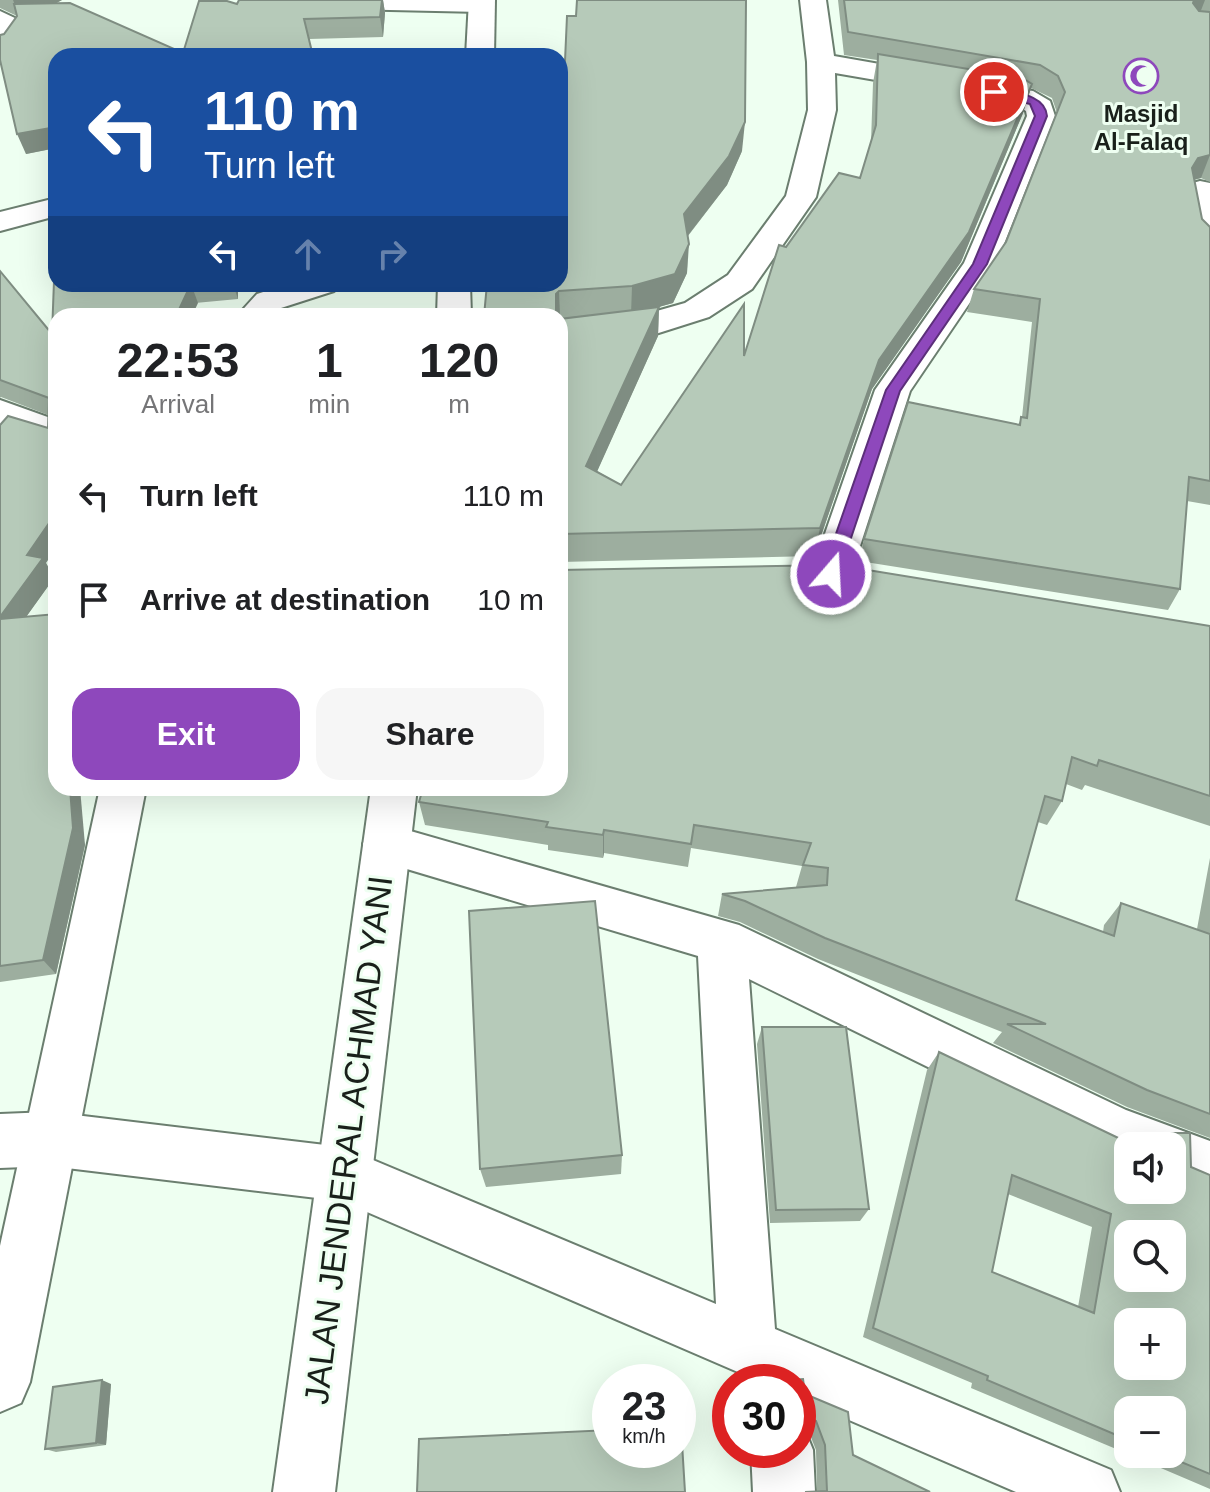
<!DOCTYPE html>
<html lang="en">
<head>
<meta charset="utf-8">
<style>
	:root { --surface:#fff; --page:#f6f6f6; --text:#202124; --muted:#757577; --accent:#8e48bc }
	body { margin:0; font-family:Helvetica,sans-serif; background:var(--page); color:var(--text); height:100vh; display:flex; flex-direction:column; font-size:30px; white-space:nowrap }
	* { box-sizing:border-box; margin:0 }
	p { font-size:26px; color:var(--muted) }
	.icon { flex:none; width:44px; height:44px; fill:none; stroke:currentColor; stroke-width:2; stroke-linecap:round; stroke-linejoin:round }
	.map { position:relative; flex:1; overflow:hidden }
	.side { position:absolute; left:48px; top:308px; width:520px; height:488px; display:flex; flex-direction:column; background:var(--surface); border-radius:24px; box-shadow:0 8px 32px #0002 }
	.side>* { flex:none }
	.banner { position:absolute; left:48px; top:48px; width:520px; height:244px; border-radius:24px; box-shadow:0 8px 32px #0002; background:#1a4fa0; color:#fff; overflow:hidden }
	.fabs { position:absolute; left:1114px; top:1132px; display:grid; gap:16px }
	.fabs a { display:grid; place-items:center; width:72px; height:72px; border-radius:16px; background:var(--surface); box-shadow:0 8px 32px #0002; font-size:40px }
	.speed { position:absolute; left:592px; top:1364px; display:flex; gap:16px; font-size:40px; font-weight:700; text-align:center }
	.speed>* { display:grid; place-content:center; width:104px; height:104px; border-radius:50%; background:var(--surface); box-shadow:0 8px 32px #0002; line-height:1 }
	.speed small { font-size:20px; font-weight:400 }
	.speed .limit { border:12px solid #d22; background:#fff; color:#111 }
	.pin { position:absolute; display:grid; place-items:center; width:68px; height:68px; color:#fff; margin:-34px; border:4px solid #fff; border-radius:50%; box-shadow:0 2px 8px #0007 }
	.me { position:absolute; width:88px; margin:-44px; rotate:19deg; stroke-linejoin:round; filter:drop-shadow(0 0 6px #0008) }
	.turn { display:flex; align-items:center; gap:28px; height:168px; padding:0 24px; font-size:36px }
	.turn .icon { width:104px; height:104px; stroke-width:2.5 }
	.turn b { display:block; font-size:56px; line-height:68px }
	.lanes { display:flex; align-items:center; height:76px; padding:0 24px; background:#0003; justify-content:center; gap:40px; direction:ltr }
	.lanes .off { opacity:.35 }
	.eta { display:flex; justify-content:space-evenly; align-items:center; height:136px; text-align:center }
	.eta b { font-size:48px; font-weight:800; line-height:56px }
	.action { display:flex; gap:16px; margin-top:auto; padding:16px 24px }
	.action a { flex:1; height:92px; border-radius:24px; background:var(--accent); color:#fff; font-size:32px; font-weight:800; line-height:92px; text-align:center }
	.action a+a { background:var(--page); color:var(--text) }
	ul { padding:0; list-style:none }
	li { display:flex; align-items:center; gap:24px; height:104px; padding:0 24px }
	li div { flex:1 }
	li b { display:block; font-size:30px }
	li em { font-style:normal }
	.map>svg:first-child { display:block }
	.lines { fill:none; stroke-linecap:round; stroke-linejoin:round }
	.minor-casing { stroke:#6b7e6f; stroke-width:4 }
	.major-casing { stroke:#6b7e6f; stroke-width:4 }
	.highway-casing { stroke:#6b7e6f; stroke-width:4 }
	.minor { fill:#fff; fill-rule:evenodd }
	.major { fill:#fff; fill-rule:evenodd }
	.highway { fill:#fff; fill-rule:evenodd }
	.wall { fill:#9dae9f; fill-rule:evenodd }
	.shaded-wall { fill:#7f8d82 }
	.building { fill:#b6cab9; stroke:#7f8d82; stroke-width:2; fill-rule:evenodd }
	.route { fill:#8e48bc; stroke:#5c2f7a; stroke-width:2 }
	.labels { text-anchor:middle; dominant-baseline:central; stroke-width:6; stroke-linejoin:round; paint-order:stroke }
	.far-poi-label { font-size:24px; font-weight:bold; fill:#19201a; stroke:#eefff1 }
	.near-street-label { font-size:34px; fill:#19201a; stroke:#eefff1 }
</style>
</head>
<body>
<div class="map">
<svg width="1210" height="1492" viewBox="0 0 1210 1492">
	<rect width="100%" height="100%" fill="#eefff1"/>
	<g class="lines">
		<g class="minor-casing">
			<g id="minor">
				<polygon points="286,0 491,0 494,4 490,9 481,12 299,8 290,5"/>
				<polygon points="800,0 826,0 834,56 1033,91 1050,101 1055,116 996,264 910,391 851,574 845,585 831,589 817,585 811,574 875,390 964,263 1027,116 1026,111 1015,104 835,73 836,110 816,197 752,289 709,317 646,337 560,345 560,323 632,318 685,303 728,275 786,196 808,110 807,62"/>
				<polygon points="0,11 17,19 22,34 9,52 0,54"/>
				<polygon points="1200,181 1210,183 1210,249 1199,247 1194,240 1185,190 1189,184"/>
				<polygon points="288,284 338,284 334,291 281,308 273,316 237,316 257,294"/>
				<polygon points="0,400 56,420 56,446 0,426"/>
				<polygon points="100,788 146,788 30,1382 21,1403 0,1412 0,1246"/>
				<polygon points="386,824 739,925 1126,1110 1210,1141 1210,1195 1172,1180 1172,1146 1128,1146 1128,1164 1115,1159 749,979 775,1329 1111,1470 1120,1492 1016,1492 798,1398 798,1382 761,1382 323,1193 315,1174 323,1155 342,1147 716,1304 698,956 370,858 363,844 370,830"/>
				<polygon points="798,1426 804,1428 813,1450 815,1492 753,1492 751,1450 798,1450"/>
			</g>
		</g>
		<g class="major-casing">
			<g id="major">
				<polygon points="56,198 56,216 0,231 0,212"/>
				<polygon points="50,1112 342,1147 361,1155 369,1174 361,1193 342,1201 50,1166 0,1168 0,1114"/>
			</g>
		</g>
		<g class="highway-casing">
			<g id="highway">
				<polygon points="469,0 495,0 494,56 466,56"/>
				<polygon points="438,284 470,284 471,316 437,316"/>
				<polygon points="371,788 417,788 335,1492 273,1492"/>
			</g>
		</g>
		<use href="#minor" class="minor"/>
		<use href="#major" class="major"/>
		<use href="#highway" class="highway"/>
	</g>
	<g class="wall">
		<polygon points="0,0 62,0 56,3 183,53 237,4 239,0 383,0 385,13 383,37 309,39 313,56 56,56 56,148 26,154 4,34 17,16 0,8"/>
		<polygon points="838,0 1210,0 1210,182 1201,178 1194,180 1202,219 1210,227 1210,505 1187,501 1180,589 1168,610 859,561 864,539 1018,425 1022,417 1032,322 967,312 974,289 1006,242 1057,113 1052,98 1031,88 1023,113 961,262 872,389 814,556 560,562 560,316 484,316 742,151 727,185 688,236 687,273 673,303 658,307 659,307 658,336 597,471 621,485 744,356 786,247 860,178 871,142 873,83 877,60 844,55"/>
		<polygon points="0,271 52,334 56,284 238,284 238,299 56,316 46,563 54,578 26,617 85,845 56,974 0,982 0,425 48,428 48,415 1,397 0,398"/>
		<polygon points="1210,626 1210,826 1085,785 1082,790 1066,784 1062,801 1047,825 1038,822 1016,900 1103,932 1104,925 1121,903 1197,929 1210,858 1210,1138 1127,1107 993,1043 1002,1032 818,959 740,922 718,916 722,894 796,887 802,866 691,848 688,867 604,853 603,858 548,850 548,845 425,825 419,802"/>
		<polygon points="762,1027 869,1209 860,1221 770,1223 757,1044"/>
		<path d="M 939,1052 L 1135,1146 L 1151,1133 L 1190,1133 L 1191,1167 L 1210,1175 L 1210,1489 L 1128,1454 L 1172,1454 L 1172,1410 L 1128,1410 L 1128,1454 L 971,1388 L 972,1383 L 863,1337 L 927,1070 ZM 1128,1146 L 1172,1146 L 1172,1190 L 1128,1190 ZM 1008,1194 L 1092,1227 L 1078,1307 L 992,1272 ZM 1128,1234 L 1172,1234 L 1172,1278 L 1128,1278 ZM 1128,1322 L 1172,1322 L 1172,1366 L 1128,1366 Z"/>
		<polygon points="622,1155 621,1174 486,1187 480,1169"/>
		<polygon points="803,1379 805,1394 848,1412 853,1455 930,1492 805,1492 817,1491 816,1450 807,1427 803,1425 804,1442 798,1445 798,1382 791,1382 793,1380"/>
		<polygon points="111,1384 106,1445 56,1452 45,1449"/>
	</g>
	<g class="shaded-wall">
		<polygon points="13,0 62,0 21,22"/>
		<polygon points="382,0 383,0 385,13 383,37 380,17"/>
		<polygon points="1194,0 1205,0 1200,13 1188,16"/>
		<polygon points="1032,84 1023,113 961,262 872,389 814,556 820,528 879,360"/>
		<polygon points="745,122 742,151 727,185 682,243 684,214"/>
		<polygon points="56,127 56,148 26,154 17,134"/>
		<polygon points="1210,155 1201,178 1188,181 1192,168 1198,158"/>
		<polygon points="689,244 687,273 673,303 631,315 632,286"/>
		<polygon points="191,284 198,303 192,316 176,316"/>
		<polygon points="233,284 238,284 238,299"/>
		<polygon points="559,291 560,316 556,316 556,294"/>
		<polygon points="659,307 658,336 587,494 586,466"/>
		<polygon points="56,513 56,548 46,563 54,578 11,638 0,621 0,617 27,555"/>
		<polygon points="70,788 80,788 85,845 56,974 43,960"/>
		<polygon points="604,830 604,853 603,858 603,835"/>
		<polygon points="102,1380 111,1384 106,1445 96,1443"/>
	</g>
	<g class="building">
		<polygon points="239,0 382,0 380,17 304,19 313,56 56,56 56,127 17,134 0,60 0,35 4,34 17,16 14,4 70,3 183,53 199,1 227,1 237,4"/>
		<polygon points="577,0 746,0 745,122 729,156 684,214 689,244 675,274 632,286 559,291 556,294 556,316 484,316 487,284 560,284 560,61 565,61 567,16 576,16"/>
		<polygon points="844,0 1194,0 1193,3 1199,11 1210,12 1210,155 1198,158 1192,168 1202,219 1210,227 1210,481 1189,477 1180,589 864,539 908,402 1020,425 1021,417 1027,418 1040,299 974,289 1006,242 1065,92 1058,76 1040,65 848,32"/>
		<polygon points="878,54 1022,78 1032,84 969,232 879,360 820,528 560,534 560,319 659,307 586,466 621,485 744,304 744,356 779,245 786,247 839,173 860,178 876,125"/>
		<polygon points="56,228 56,284 191,284 176,316 56,316 56,513 27,555 43,558 0,617 0,425 8,416 48,428 49,398 0,380 0,271 52,334"/>
		<polygon points="837,565 1210,626 1210,796 1099,760 1097,766 1072,757 1062,801 1045,796 1016,900 1114,936 1121,903 1210,934 1210,1114 1147,1090 1007,1024 1046,1024 825,938 745,901 722,894 827,885 828,868 803,865 811,843 694,825 691,844 604,830 603,835 546,827 548,822 419,802 423,788 560,788 560,570"/>
		<polygon points="56,614 56,788 70,788 73,828 43,960 0,966 0,619"/>
		<polygon points="595,901 622,1155 480,1169 469,911"/>
		<polygon points="762,1027 846,1027 869,1209 776,1210"/>
		<path d="M 939,1052 L 1135,1146 L 1128,1146 L 1128,1190 L 1172,1190 L 1172,1146 L 1151,1146 L 1151,1133 L 1190,1133 L 1191,1167 L 1210,1175 L 1210,1474 L 1162,1454 L 1172,1454 L 1172,1410 L 1128,1410 L 1128,1440 L 987,1380 L 988,1376 L 873,1328 ZM 1012,1175 L 1111,1214 L 1094,1313 L 992,1272 ZM 1128,1234 L 1172,1234 L 1172,1278 L 1128,1278 ZM 1128,1322 L 1172,1322 L 1172,1366 L 1128,1366 Z"/>
		<polygon points="803,1379 805,1394 848,1412 853,1455 930,1492 805,1492 827,1491 825,1445 816,1421 808,1417 803,1420 804,1442 800,1442 798,1424 798,1382 793,1382 793,1380"/>
		<polygon points="102,1380 96,1443 45,1449 53,1387"/>
		<polygon points="678,1427 681,1427 685,1492 417,1492 419,1439 610,1430 610,1450 678,1450"/>
	</g>
	<path class="route" d="M 994,88 C 1012,93 1045,93 1047,116 L 987,264 L 900,391 L 839,574 L 831,580 L 825,578 L 822,574 L 886,390 L 973,264 L 1035,116 L 1030,104 L 990,94 L 990,89 Z"/>
	<defs>
		<g id="mosque-ring" transform="scale(1.8)"><circle r="9.5" fill="#eefff1" stroke="#8e48bc" stroke-width="1.5"/><path d="M3.5-4.9A6 6 0 1 0 3.5 4.9A5 5 0 1 1 3.5-4.9Z" fill="#8e48bc"/></g>
	</defs>
	<g fill-rule="evenodd">
		<use href="#mosque-ring" x="1141" y="76"/>
	</g>
	<g class="labels">
		<g class="far-poi-label">
			<text x="1141" y="113">Masjid<tspan x="1141" dy="28">Al-Falaq</tspan></text>
		</g>
		<g class="near-street-label">
			<text transform="translate(348 1140) rotate(-83)">JALAN JENDERAL ACHMAD YANI</text>
		</g>
	</g>
</svg>
<div class="fabs">
<a><svg class="icon" aria-label="sound" viewBox="0 0 24 24"><path d="M4 9h4l5-4v14l-5-4H4zM17 9q2 3 0 6"/></svg></a>
<a><svg class="icon" aria-label="search" viewBox="0 0 24 24"><circle cx="10" cy="10" r="6"/><path d="M15 15l6 6"/></svg></a>
<a>+</a>
<a>−</a>
</div>
<div class="speed"><div>23<small>km/h</small></div><div class="limit">30</div></div>
<div class="pin" style="left:994px;top:92px;background:#d93025"><svg class="icon" aria-label="arrive" viewBox="0 0 24 24"><path d="M6 21V4h12l-3 4 3 4H6"/></svg></div>
<svg class="me" style="left:831px;top:574px" viewBox="-20 -20 40 40"><circle r="17" fill="#8e48bc" stroke="#fff" stroke-width="3"/><path d="M0-11L8 9 0 5-8 9z" fill="#fff"/></svg>
<div class="banner">
<div class="turn"><svg class="icon" aria-label="left" viewBox="0 0 24 24"><path d="M17 20v-9H6M10 6l-5 5 5 5"/></svg><div><b>110 m</b>Turn left</div></div>
<div class="lanes"><svg class="icon" aria-label="left" viewBox="0 0 24 24"><path d="M17 20v-9H6M10 6l-5 5 5 5"/></svg><svg class="icon off" aria-label="ahead" viewBox="0 0 24 24"><path d="M12 20V5M6 11l6-6 6 6"/></svg><svg class="icon off" aria-label="right" viewBox="0 0 24 24"><path d="M7 20v-9h11M14 6l5 5-5 5"/></svg></div>
</div>
<section class="side">
<div class="eta">
<div><b>22:53</b><p>Arrival</p></div>
<div><b>1</b><p>min</p></div>
<div><b>120</b><p>m</p></div>
</div>
<ul>
<li><svg class="icon" aria-label="left" viewBox="0 0 24 24"><path d="M17 20v-9H6M10 6l-5 5 5 5"/></svg><div><b>Turn left</b></div><em>110 m</em></li>
<li><svg class="icon" aria-label="arrive" viewBox="0 0 24 24"><path d="M6 21V4h12l-3 4 3 4H6"/></svg><div><b>Arrive at destination</b></div><em>10 m</em></li>
</ul>
<div class="action"><a>Exit</a><a>Share</a></div>
</section>
</div>
</body>
</html>
